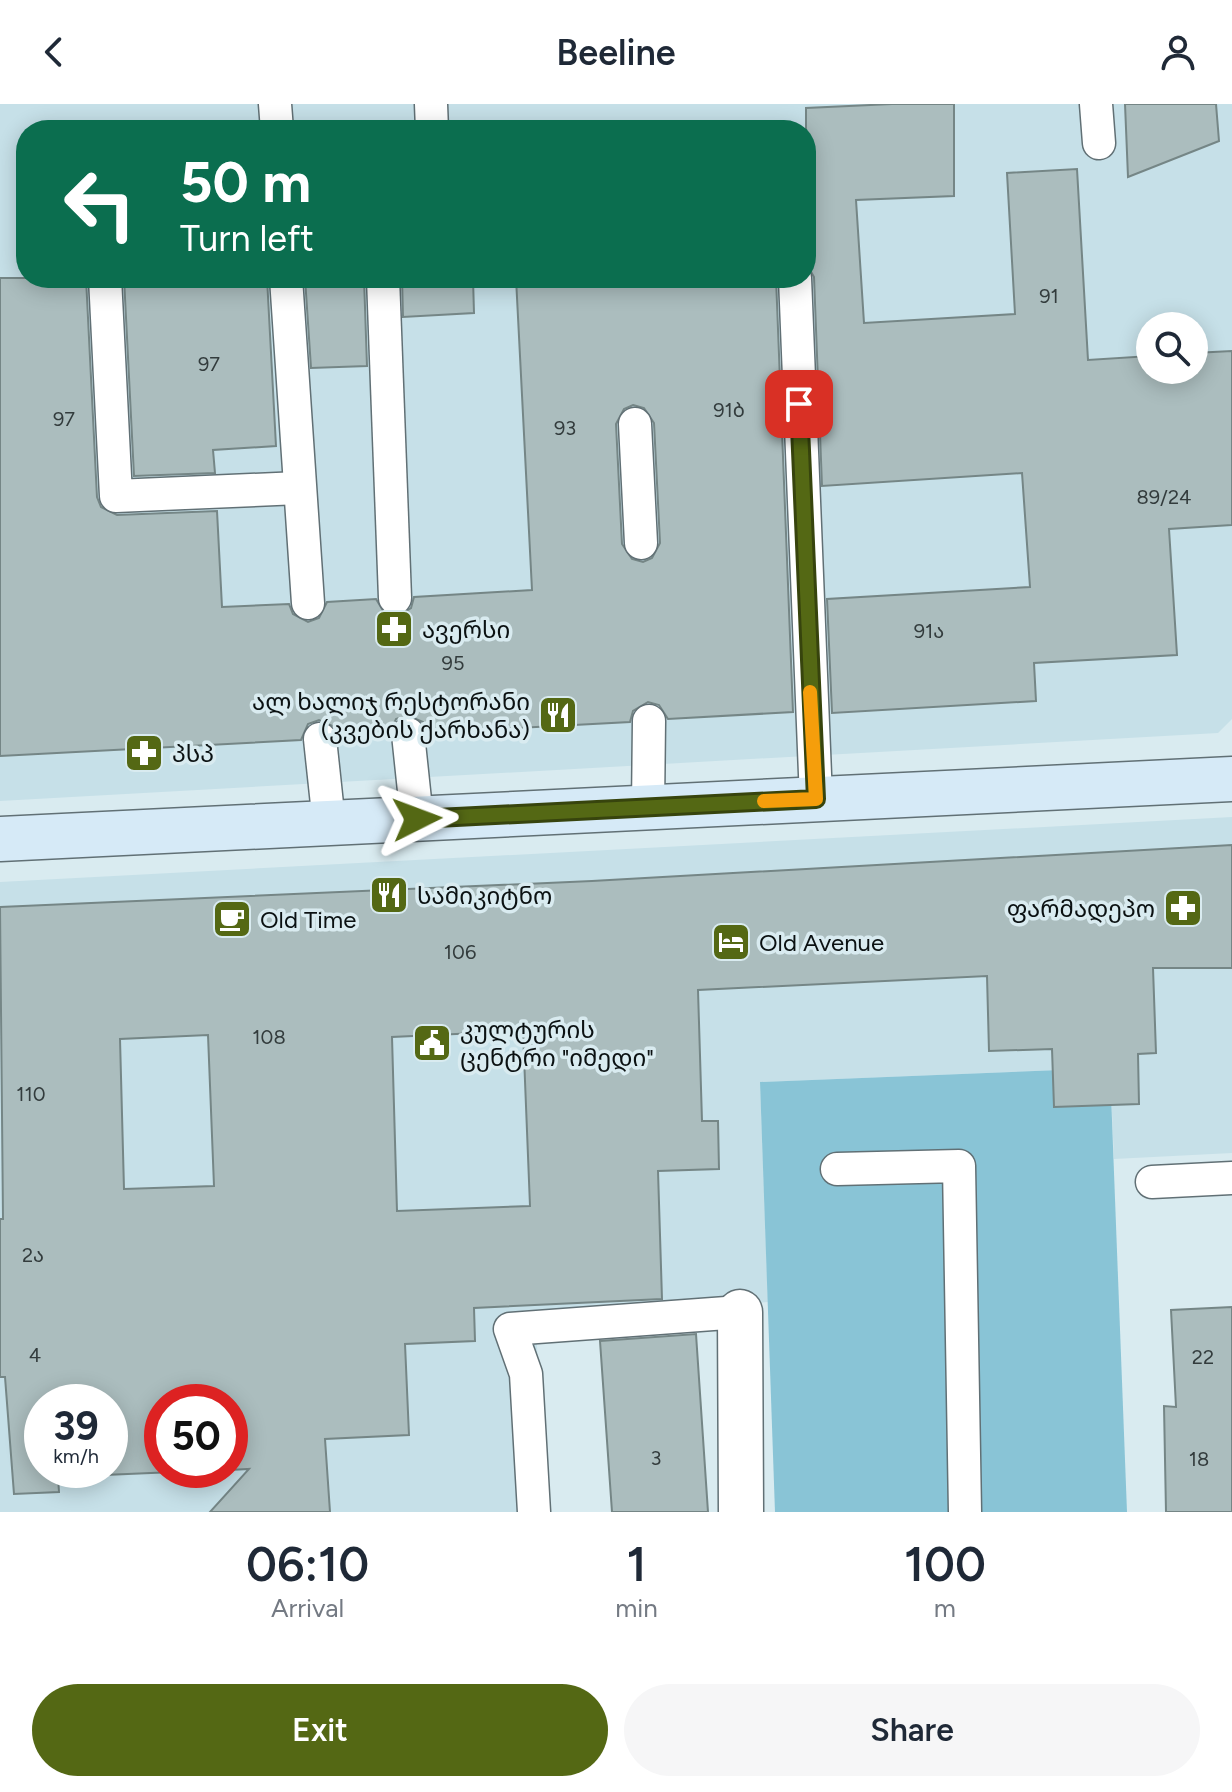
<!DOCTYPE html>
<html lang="en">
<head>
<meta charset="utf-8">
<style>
	:root { --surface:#fff; --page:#f6f6f7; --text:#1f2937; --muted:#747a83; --accent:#546814 }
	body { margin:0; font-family:Figtree,"Noto Sans Georgian",sans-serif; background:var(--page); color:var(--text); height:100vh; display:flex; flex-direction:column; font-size:30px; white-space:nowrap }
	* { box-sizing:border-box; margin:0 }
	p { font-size:26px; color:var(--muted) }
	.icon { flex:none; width:44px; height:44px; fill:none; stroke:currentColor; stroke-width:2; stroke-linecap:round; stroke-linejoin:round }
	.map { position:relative; height:1408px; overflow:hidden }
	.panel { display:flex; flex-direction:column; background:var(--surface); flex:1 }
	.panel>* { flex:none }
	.hud { position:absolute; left:16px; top:16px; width:800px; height:168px; border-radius:32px; box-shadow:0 4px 20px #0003; background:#0b6e4f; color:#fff; overflow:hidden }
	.buttons { position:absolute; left:1136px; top:208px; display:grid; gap:16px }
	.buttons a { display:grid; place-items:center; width:72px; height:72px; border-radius:50%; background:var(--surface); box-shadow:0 4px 20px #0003; font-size:40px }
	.speed { position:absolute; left:24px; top:1280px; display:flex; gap:16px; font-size:40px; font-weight:700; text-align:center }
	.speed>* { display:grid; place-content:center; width:104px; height:104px; border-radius:50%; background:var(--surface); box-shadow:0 4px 20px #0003; line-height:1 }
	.speed small { font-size:20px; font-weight:400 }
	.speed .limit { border:12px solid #d22; background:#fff; color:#111 }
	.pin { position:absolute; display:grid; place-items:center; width:68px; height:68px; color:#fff; margin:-34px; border-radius:16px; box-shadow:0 4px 12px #0006 }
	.me { position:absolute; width:88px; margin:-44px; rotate:87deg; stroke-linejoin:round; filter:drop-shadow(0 0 6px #0008) }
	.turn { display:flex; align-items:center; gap:28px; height:168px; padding:0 32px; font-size:36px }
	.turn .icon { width:104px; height:104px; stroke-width:2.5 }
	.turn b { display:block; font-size:56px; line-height:68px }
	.eta { display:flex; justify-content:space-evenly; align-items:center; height:136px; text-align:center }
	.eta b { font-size:48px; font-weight:600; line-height:56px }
	.cta { display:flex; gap:16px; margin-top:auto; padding:16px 32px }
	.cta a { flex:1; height:92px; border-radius:48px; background:var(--accent); color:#fff; font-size:32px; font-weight:600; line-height:92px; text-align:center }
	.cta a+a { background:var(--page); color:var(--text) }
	header { display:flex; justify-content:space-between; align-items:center; height:104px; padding:0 32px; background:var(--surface); font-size:36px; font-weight:600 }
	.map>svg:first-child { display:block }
	.built { fill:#c6e0e8; fill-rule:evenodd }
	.green { fill:#89c4d6 }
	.building { fill:#abbdbe; stroke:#758686; stroke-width:2; fill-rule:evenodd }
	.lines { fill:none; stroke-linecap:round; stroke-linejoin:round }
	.lane-casing { stroke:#617075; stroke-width:35 }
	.street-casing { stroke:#617075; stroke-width:47 }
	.secondary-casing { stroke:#617075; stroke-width:47 }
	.lane { stroke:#fff; stroke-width:32 }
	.street { stroke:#fff; stroke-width:44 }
	.secondary { stroke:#d6eaf7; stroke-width:44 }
	.route-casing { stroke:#37440d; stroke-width:20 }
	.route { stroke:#546814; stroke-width:14 }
	.slow { stroke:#f59e0b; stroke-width:14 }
	.labels { text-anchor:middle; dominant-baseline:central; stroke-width:7; stroke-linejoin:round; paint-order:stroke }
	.number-label { font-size:20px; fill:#333c3d }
	.poi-label { font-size:24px; fill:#0b1112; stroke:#d9ebf0; text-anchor:start }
</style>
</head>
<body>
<header><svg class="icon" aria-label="back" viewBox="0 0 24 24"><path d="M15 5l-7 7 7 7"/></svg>Beeline<svg class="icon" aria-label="person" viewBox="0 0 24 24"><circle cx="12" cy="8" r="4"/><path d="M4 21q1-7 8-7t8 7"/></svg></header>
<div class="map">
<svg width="1232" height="1408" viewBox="0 0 1232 1408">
	<rect width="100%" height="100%" fill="#d9ebf0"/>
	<g class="built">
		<path d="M 0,0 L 1232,0 L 1232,615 L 1218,629 L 0,697 ZM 26,26 L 806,26 L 806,174 L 26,174 ZM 1150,222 L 1194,222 L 1194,266 L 1150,266 Z"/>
		<path d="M 1232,713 L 1232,1049 L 1114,1055 L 1110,964 L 760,978 L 768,1198 L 536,1213 L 543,1408 L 0,1408 L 0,778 ZM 42,1298 L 110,1298 L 110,1366 L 42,1366 ZM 162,1298 L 230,1298 L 230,1366 L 162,1366 Z"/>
	</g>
	<polygon class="green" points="1110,964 1127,1408 775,1408 760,978"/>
	<g class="building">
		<polygon points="892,0 954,0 954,92 856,96 864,219 1015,210 1007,69 1077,65 1088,256 1150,252 1150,266 1194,266 1194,249 1232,247 1232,421 1169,425 1177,551 1034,559 1036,597 832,609 827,495 1030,483 1022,369 822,382 814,173 806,159 806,4"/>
		<polygon points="1125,0 1216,0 1219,37 1128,73"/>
		<path d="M 0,174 L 86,174 L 97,393 L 101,403 L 117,411 L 217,407 L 222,503 L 289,500 L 293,510 L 308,518 L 319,514 L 327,498 L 376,495 L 385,510 L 396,513 L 411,504 L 414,493 L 532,486 L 516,174 L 776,174 L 793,608 L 668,615 L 659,601 L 648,598 L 633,607 L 630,618 L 427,629 L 423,618 L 407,611 L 396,615 L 389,631 L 339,634 L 335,623 L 319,616 L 308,620 L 301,636 L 0,652 ZM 633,301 L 644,304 L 654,319 L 660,439 L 652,454 L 643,458 L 632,455 L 622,440 L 616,320 L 624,305 Z"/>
		<polygon points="124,174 267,174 276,342 213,346 215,369 134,372"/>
		<polygon points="305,174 364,174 367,262 311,264"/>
		<polygon points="402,174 473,174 474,209 403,213"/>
		<path d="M 1232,741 L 1232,864 L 1153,864 L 1156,949 L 1138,950 L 1139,1000 L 1054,1003 L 1052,945 L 989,947 L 987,872 L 698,886 L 702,1017 L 718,1017 L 719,1065 L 658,1067 L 662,1195 L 474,1204 L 475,1237 L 405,1240 L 409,1331 L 325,1335 L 330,1408 L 210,1408 L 249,1365 L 230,1366 L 230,1298 L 162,1298 L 162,1366 L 221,1366 L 58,1373 L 59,1388 L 14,1390 L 5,1273 L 0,1273 L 0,1115 L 3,1115 L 0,803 L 592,777 ZM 523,927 L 530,1102 L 397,1107 L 392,933 ZM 208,931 L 214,1082 L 124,1085 L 120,935 ZM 42,1298 L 110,1298 L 110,1366 L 42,1366 Z"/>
		<polygon points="1232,1203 1232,1408 1166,1408 1164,1302 1176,1303 1171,1206"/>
		<polygon points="696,1230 708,1408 612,1408 600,1237"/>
	</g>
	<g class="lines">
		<g class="lane-casing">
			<g id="lane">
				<polyline points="275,0 277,26"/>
				<polyline points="431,0 432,26"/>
				<polyline points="1096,0 1099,39"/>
				<polyline points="105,174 116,392 299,384"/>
				<polyline points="286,174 308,499"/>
				<polyline points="383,174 395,494"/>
				<polyline points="795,174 816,695"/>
				<polyline points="635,320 641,439"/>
				<polyline points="408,630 417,715"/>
				<polyline points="320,635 329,719"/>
				<polyline points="648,703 649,617"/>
				<polyline points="837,1065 959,1062 965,1408"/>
				<polyline points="1152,1078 1232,1074"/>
				<polyline points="534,1408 526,1270 510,1225 740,1208"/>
			</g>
		</g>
		<g class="street-casing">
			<polyline id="street" points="740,1208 741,1408"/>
		</g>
		<g class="secondary-casing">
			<polyline id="secondary" points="0,735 1232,675"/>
		</g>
		<use href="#lane" class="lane"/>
		<use href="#street" class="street"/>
		<use href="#secondary" class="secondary"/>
	</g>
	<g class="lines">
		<g class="route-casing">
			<polyline id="route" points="417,715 816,695 799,300"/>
		</g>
		<use href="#route" class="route"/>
		<polyline class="slow" points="764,697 816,695 810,588"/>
	</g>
	<defs>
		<g id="pharmacy-square" transform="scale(2)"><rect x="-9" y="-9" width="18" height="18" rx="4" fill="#546814" stroke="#d9ebf0"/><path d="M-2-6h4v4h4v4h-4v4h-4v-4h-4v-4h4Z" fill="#fff"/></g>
		<g id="restaurant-square" transform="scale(2)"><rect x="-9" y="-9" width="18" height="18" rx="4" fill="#546814" stroke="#d9ebf0"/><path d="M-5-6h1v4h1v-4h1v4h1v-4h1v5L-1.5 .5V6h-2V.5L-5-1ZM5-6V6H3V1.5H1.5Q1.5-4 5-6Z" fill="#fff"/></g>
		<g id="cafe-square" transform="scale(2)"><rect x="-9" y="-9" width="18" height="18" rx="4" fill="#546814" stroke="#d9ebf0"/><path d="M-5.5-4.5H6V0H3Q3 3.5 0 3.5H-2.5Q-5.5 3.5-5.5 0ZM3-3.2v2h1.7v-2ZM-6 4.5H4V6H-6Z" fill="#fff"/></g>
		<g id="hotel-square" transform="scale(2)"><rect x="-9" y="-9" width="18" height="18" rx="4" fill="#546814" stroke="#d9ebf0"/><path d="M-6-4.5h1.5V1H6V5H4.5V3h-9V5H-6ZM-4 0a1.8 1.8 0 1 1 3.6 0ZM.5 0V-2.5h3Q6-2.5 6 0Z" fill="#fff"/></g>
		<g id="civic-square" transform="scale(2)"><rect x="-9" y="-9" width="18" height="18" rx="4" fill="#546814" stroke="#d9ebf0"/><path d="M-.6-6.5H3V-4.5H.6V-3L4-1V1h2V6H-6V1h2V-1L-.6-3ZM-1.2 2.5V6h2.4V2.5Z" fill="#fff"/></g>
	</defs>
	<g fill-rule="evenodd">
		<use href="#pharmacy-square" x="394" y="525"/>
		<use href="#restaurant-square" x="558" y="611"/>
		<use href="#pharmacy-square" x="144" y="649"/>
		<use href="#restaurant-square" x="389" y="791"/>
		<use href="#pharmacy-square" x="1183" y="804"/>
		<use href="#cafe-square" x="232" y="815"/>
		<use href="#hotel-square" x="731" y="838"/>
		<use href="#civic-square" x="432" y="939"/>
	</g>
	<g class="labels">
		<g class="number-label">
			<text x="1049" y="192">91</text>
			<text x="209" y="260">97</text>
			<text x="729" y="306">91ბ</text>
			<text x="64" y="315">97</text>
			<text x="565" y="324">93</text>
			<text x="1164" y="393">89/24</text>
			<text x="929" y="527">91ა</text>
			<text x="453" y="559">95</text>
			<text x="460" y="848">106</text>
			<text x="269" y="933">108</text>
			<text x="31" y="990">110</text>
			<text x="33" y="1151">2ა</text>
			<text x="35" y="1251">4</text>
			<text x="1203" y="1253">22</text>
			<text x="656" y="1354">3</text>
			<text x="1199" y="1355">18</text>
		</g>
		<g class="poi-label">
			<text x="422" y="525">ავერსი</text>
			<text x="530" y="597" text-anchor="end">ალ ხალიჯ რესტორანი<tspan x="530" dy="28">(კვების ქარხანა)</tspan></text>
			<text x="172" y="649">პსპ</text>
			<text x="417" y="791">სამიკიტნო</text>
			<text x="1155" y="804" text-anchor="end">ფარმადეპო</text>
			<text x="260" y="815">Old Time</text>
			<text x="759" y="838">Old Avenue</text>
			<text x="460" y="925">კულტურის<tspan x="460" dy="28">ცენტრი "იმედი"</tspan></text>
		</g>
	</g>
</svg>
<div class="buttons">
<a><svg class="icon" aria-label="search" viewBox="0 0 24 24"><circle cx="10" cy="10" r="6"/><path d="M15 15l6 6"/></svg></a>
</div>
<div class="speed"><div>39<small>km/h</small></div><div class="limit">50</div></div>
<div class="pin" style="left:799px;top:300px;background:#d93025"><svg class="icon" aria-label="arrive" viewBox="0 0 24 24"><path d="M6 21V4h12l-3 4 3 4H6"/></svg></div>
<svg class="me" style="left:417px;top:715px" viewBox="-20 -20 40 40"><path d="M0-17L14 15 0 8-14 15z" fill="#546814" stroke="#fff" stroke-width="4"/></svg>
<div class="hud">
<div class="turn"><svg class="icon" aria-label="left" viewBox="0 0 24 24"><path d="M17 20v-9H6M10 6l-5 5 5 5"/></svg><div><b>50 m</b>Turn left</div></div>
</div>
</div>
<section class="panel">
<div class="eta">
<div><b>06:10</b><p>Arrival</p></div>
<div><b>1</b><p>min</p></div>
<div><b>100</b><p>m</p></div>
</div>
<div class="cta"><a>Exit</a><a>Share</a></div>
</section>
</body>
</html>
